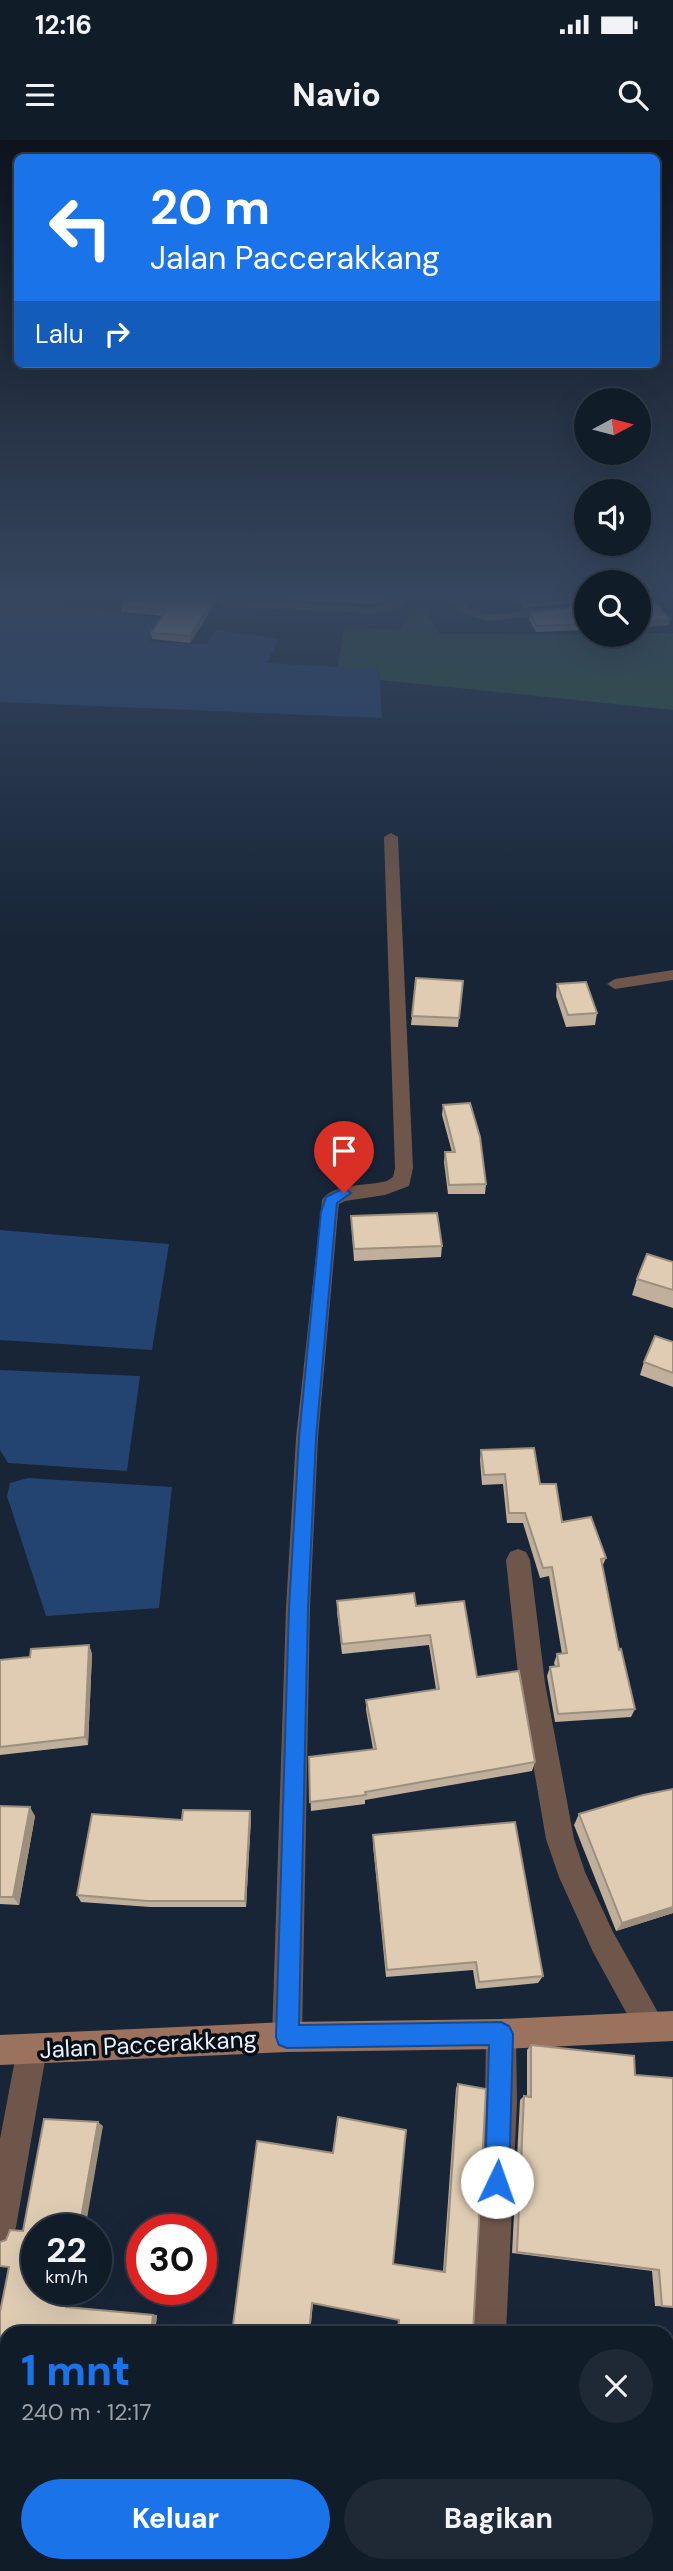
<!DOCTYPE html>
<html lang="id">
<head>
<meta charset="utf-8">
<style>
	:root { --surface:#111c29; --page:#1e2935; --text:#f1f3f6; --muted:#9ca1a8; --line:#303a46; --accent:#1a73e8 }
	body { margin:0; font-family:"DM Sans",sans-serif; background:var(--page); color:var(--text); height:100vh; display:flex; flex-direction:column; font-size:26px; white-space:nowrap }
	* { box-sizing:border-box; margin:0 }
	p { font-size:23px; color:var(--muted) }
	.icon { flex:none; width:38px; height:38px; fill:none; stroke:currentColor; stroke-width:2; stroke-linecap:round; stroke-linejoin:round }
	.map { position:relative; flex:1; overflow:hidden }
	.panel { position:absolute; left:0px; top:2186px; width:674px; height:247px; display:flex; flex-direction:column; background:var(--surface); border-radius:21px 21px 0 0; box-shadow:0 7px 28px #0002,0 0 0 2px var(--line) }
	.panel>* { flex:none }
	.banner { position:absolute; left:14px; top:14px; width:646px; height:214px; border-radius:10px; box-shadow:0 7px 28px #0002,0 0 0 2px var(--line); background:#1a73e8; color:#fff; overflow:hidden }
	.needle { width:46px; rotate:83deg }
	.buttons { position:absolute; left:574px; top:248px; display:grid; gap:14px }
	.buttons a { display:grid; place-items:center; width:77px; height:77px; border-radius:50%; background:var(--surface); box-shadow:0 7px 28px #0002,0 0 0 2px var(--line); font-size:35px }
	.speed { position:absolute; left:21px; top:2074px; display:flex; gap:14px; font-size:35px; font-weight:700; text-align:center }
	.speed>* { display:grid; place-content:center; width:91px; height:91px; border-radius:50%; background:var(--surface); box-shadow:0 7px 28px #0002,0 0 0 2px var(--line); line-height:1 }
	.speed small { font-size:18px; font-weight:400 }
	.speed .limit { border:10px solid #d22; background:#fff; color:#111 }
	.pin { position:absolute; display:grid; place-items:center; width:60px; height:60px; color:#fff; margin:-72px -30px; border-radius:50% 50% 50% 0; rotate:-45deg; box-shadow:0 0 7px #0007 }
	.pin .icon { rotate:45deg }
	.me { position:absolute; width:77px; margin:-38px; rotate:3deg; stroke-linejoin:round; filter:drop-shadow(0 0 5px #0008) }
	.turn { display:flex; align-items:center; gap:24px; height:147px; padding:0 21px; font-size:32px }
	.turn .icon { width:91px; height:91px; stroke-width:2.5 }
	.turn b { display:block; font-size:49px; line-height:60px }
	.then { display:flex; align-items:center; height:66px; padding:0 21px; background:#0003; gap:14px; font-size:26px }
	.round { display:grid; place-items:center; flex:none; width:74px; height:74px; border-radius:37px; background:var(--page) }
	.headline { display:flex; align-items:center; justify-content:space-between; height:119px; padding:0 21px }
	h1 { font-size:42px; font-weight:800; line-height:52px; color:var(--accent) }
	.primary-button { display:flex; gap:14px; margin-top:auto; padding:14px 21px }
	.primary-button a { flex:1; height:80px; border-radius:42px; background:var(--accent); color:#fff; font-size:28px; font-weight:800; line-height:80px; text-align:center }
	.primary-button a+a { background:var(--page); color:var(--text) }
	.status { display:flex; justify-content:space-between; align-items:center; height:49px; padding:0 35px; background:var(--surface); direction:ltr }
	.status svg { height:19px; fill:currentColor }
	header { display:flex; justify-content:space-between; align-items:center; height:91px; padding:0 21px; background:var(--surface); font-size:32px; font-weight:800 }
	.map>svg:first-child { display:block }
	.green { fill:#2a5433 }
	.water { fill:#234371 }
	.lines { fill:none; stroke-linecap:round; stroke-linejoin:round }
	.street { fill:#6f564a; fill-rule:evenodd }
	.secondary { fill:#9a725e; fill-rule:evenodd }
	.wall { fill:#c0af9a }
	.shaded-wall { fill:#9c8f7d }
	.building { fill:#dfccb3; stroke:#9c8f7d; stroke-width:2 }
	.route { fill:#1a73e8; stroke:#114b97; stroke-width:2 }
	.labels { text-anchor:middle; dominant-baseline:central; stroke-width:7; stroke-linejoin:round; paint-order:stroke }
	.near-street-label { font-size:24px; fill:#e8f1fe; stroke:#080e16 }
</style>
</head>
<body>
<div class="status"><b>12:16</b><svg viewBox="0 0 49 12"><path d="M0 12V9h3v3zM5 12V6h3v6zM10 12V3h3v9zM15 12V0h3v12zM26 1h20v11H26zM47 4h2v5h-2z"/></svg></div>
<header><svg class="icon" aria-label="menu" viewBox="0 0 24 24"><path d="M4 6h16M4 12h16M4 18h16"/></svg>Navio<svg class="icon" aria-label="search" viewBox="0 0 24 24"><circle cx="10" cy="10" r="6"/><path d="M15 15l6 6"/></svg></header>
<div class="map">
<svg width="673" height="2431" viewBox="0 0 673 2431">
	<rect width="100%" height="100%" fill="#172537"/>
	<polygon class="green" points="412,464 423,464 439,494 639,495 639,493 673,493 673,570 380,540 379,529 338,527 344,488 401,489"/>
	<g class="water">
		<polygon points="0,459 32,459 163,479 149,502 206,504 216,490 278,499 267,523 379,529 382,578 0,562"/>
		<polygon points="0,1090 169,1104 152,1210 0,1200"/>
		<polygon points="0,1230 140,1236 127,1331 8,1323 0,1310"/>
		<polygon points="28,1338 172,1347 159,1468 46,1476 7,1356 10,1343"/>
	</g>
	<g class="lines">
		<g class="street">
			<path d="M 215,459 L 371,467 C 385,465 395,459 409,459 L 397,470 L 371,473 L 224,467 Z"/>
			<polygon points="452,459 463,459 470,470 488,475 586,464 586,470 488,481 462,474"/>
			<path d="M 391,693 L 398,697 L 413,1028 L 409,1046 L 385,1055 L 345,1061 L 339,1064 L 338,1072 L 318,1298 L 310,1468 L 302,1897 L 298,1908 L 287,1912 L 276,1908 L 272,1897 L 286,1468 L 296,1298 L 322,1060 C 333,1043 369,1046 387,1041 L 393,1037 L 395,1028 L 384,697 Z"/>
			<polygon points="673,830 673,840 615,849 607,844 615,839"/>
			<polygon points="518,1409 526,1412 530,1420 545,1543 574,1699 585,1732 613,1792 665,1885 661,1896 650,1900 639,1896 593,1812 559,1737 546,1699 519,1543 506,1420 510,1412"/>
			<polygon points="501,1879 512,1883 516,1894 517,1963 506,2193 472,2193 485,1963 486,1894 490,1883"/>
			<polygon points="32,1894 43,1898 47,1909 16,2087 12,2099 0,2103 0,1999 17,1909 21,1898"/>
			<rect x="455" y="2426" width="38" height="5"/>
		</g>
		<polygon class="secondary" points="673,1871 673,1901 501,1909 287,1912 0,1925 0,1895 287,1882 501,1879"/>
	</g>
	<g class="wall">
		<polygon points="275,459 389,459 371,464"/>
		<polygon points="518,459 586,459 524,468"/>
		<polygon points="215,463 190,503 152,499 151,493 163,476 122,472 121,466"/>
		<polygon points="586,466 586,490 536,492 529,479 530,473"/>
		<polygon points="463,841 458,887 411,885 412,876"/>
		<polygon points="557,844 597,873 595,885 566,887 556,856"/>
		<polygon points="443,965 486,1044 485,1054 448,1054 444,1022 445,1012 452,1012 442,975"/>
		<polygon points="351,1076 442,1106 441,1117 354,1121"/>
		<polygon points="673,1122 673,1168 632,1155 637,1139"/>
		<polygon points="673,1202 673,1247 640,1235 644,1222"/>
		<polygon points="481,1310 540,1344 562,1382 606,1418 602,1427 619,1510 635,1569 631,1577 555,1582 547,1536 550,1527 555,1526 554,1523 557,1514 562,1514 549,1436 540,1438 523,1383 507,1383 503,1344 482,1345 480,1320"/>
		<polygon points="337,1461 416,1466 477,1537 535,1622 532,1631 365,1660 365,1664 311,1671 309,1617 373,1609 366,1570 366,1560 436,1549 429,1505 342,1514 337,1472"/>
		<polygon points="89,1505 92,1514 88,1605 0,1615 0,1520 30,1517"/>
		<polygon points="0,1666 35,1676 19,1765 0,1764"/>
		<polygon points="579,1674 673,1773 616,1791 574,1685"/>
		<polygon points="251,1678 246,1767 150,1767 81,1762 77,1755 182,1680"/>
		<polygon points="373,1695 543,1836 538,1843 476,1849 473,1830 386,1837 373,1705"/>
		<polygon points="531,1905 635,1935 673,2167 655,2166 652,2131 512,2113 520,1960 524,1956 527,1956 527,1910"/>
		<polygon points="458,1944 473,2193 397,2193 398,2180 313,2163 310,2193 232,2193 393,2124 443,2132 456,1948"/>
		<polygon points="103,1986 37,2149 75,2149 72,2167 157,2175 155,2193 7,2193 9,2127 6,2100 23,2091"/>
		<polygon points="667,2316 673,2317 673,2431 503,2431 503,2426 667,2426"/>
	</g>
	<g class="shaded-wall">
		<polygon points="213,459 215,459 215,463 190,503 190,496"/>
		<polygon points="371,459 389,459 371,464"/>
		<polygon points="551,459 586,459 586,462 524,468 525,462"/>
		<polygon points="670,479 669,485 639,488 639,482"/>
		<polygon points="89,1505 92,1514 88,1605 85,1597"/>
		<polygon points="30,1667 35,1676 19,1765 13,1757"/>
		<polygon points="250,1671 251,1678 246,1767 245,1761"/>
		<polygon points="673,1767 673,1773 616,1791 622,1783"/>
		<polygon points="98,1982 103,1986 85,2090 79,2090"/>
		<polygon points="69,2149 75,2149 72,2167 66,2167"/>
		<polygon points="153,2175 157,2175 155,2193 151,2193"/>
		<polygon points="78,2426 83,2426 82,2431 77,2431"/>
	</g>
	<g class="building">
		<polygon points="126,459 213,459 190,496 151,493 167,470 121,466"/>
		<polygon points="523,459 551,459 525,462"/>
		<polygon points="653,459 670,479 639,482 639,460"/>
		<polygon points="586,466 586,484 537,486 530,473"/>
		<polygon points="416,838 463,841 459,878 412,876"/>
		<polygon points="586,842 597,873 568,875 557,844"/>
		<polygon points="470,963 480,997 486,1044 449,1045 445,1012 455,1012 443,965"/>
		<polygon points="437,1073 442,1106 354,1109 351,1076"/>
		<polygon points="647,1114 673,1122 673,1150 637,1139"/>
		<polygon points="655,1196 673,1202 673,1233 644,1222"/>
		<polygon points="534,1308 540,1344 556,1344 562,1382 591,1377 606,1418 601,1419 619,1510 621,1509 635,1569 558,1574 550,1527 559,1526 557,1514 567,1513 552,1427 543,1428 525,1373 509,1373 505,1334 484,1335 481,1310"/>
		<polygon points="414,1453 416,1466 464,1461 477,1537 519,1531 535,1622 365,1652 366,1655 310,1662 309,1617 376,1609 366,1560 439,1549 430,1495 342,1504 337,1461"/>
		<polygon points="89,1505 85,1597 0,1607 0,1520 30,1517 31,1509"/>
		<polygon points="673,1649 673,1767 622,1783 579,1674 643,1655"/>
		<polygon points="0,1666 30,1667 13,1757 0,1757"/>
		<polygon points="183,1670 250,1671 245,1761 147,1761 77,1755 92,1674 182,1680"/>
		<polygon points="515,1682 543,1836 479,1842 476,1822 387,1830 373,1695"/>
		<polygon points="531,1905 634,1916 635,1935 673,1938 673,2167 662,2166 659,2130 517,2112 524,1956 531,1957"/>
		<polygon points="458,1944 486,1949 473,2193 398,2193 399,2180 312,2163 309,2193 232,2193 257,2001 333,2013 338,1977 406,1990 393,2124 445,2132"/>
		<polygon points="44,1979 98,1982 79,2090 37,2090 37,2149 69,2149 66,2167 153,2175 151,2193 7,2193 7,2273 0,2272 0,2172 9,2127 0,2126 0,2102 6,2100 10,2090 23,2091"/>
		<polygon points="667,2320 673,2320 673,2431 508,2431 508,2426 667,2426"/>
		<polygon points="7,2394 7,2426 78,2426 77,2431 0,2431"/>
		<polygon points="314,2426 438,2426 438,2431 313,2431"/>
	</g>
	<linearGradient id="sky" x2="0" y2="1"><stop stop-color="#0d141e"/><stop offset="0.57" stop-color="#36465e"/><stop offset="1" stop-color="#36465e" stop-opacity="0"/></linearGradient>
	<rect width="673" height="800" fill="url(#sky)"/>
	<polygon class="route" points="344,1048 351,1053 337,1063 336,1072 316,1298 308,1468 299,1885 501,1882 509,1886 513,1894 509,2042 506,2051 497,2054 489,2051 485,2042 489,1905 287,1908 279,1905 276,1897 289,1468 299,1298 321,1072 326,1057"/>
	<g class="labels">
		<g class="near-street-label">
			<text transform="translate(148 1904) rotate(-3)">Jalan Paccerakkang</text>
		</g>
	</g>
</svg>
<div class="buttons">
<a><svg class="needle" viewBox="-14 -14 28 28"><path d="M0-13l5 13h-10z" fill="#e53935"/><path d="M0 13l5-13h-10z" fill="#9ca1a8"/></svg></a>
<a><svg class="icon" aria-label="sound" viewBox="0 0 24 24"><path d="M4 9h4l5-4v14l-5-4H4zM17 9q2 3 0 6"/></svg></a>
<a><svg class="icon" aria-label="search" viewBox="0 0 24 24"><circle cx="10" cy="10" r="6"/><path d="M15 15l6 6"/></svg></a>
</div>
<div class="speed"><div>22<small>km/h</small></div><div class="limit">30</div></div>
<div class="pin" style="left:344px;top:1053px;background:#d93025"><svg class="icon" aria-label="arrive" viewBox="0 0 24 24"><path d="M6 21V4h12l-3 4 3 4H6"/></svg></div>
<svg class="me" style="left:497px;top:2042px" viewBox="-20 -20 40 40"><circle r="19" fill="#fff"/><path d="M0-13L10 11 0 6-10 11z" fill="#1a73e8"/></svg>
<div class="banner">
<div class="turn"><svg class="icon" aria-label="left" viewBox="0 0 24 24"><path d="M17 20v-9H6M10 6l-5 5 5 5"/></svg><div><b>20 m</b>Jalan Paccerakkang</div></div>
<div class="then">Lalu<svg class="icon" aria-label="right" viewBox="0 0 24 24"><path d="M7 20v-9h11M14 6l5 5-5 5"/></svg></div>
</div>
<section class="panel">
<div class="headline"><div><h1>1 mnt</h1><p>240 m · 12:17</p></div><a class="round"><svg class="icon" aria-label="close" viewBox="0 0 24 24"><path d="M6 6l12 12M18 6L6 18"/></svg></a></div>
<div class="primary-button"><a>Keluar</a><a>Bagikan</a></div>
</section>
</div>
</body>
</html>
